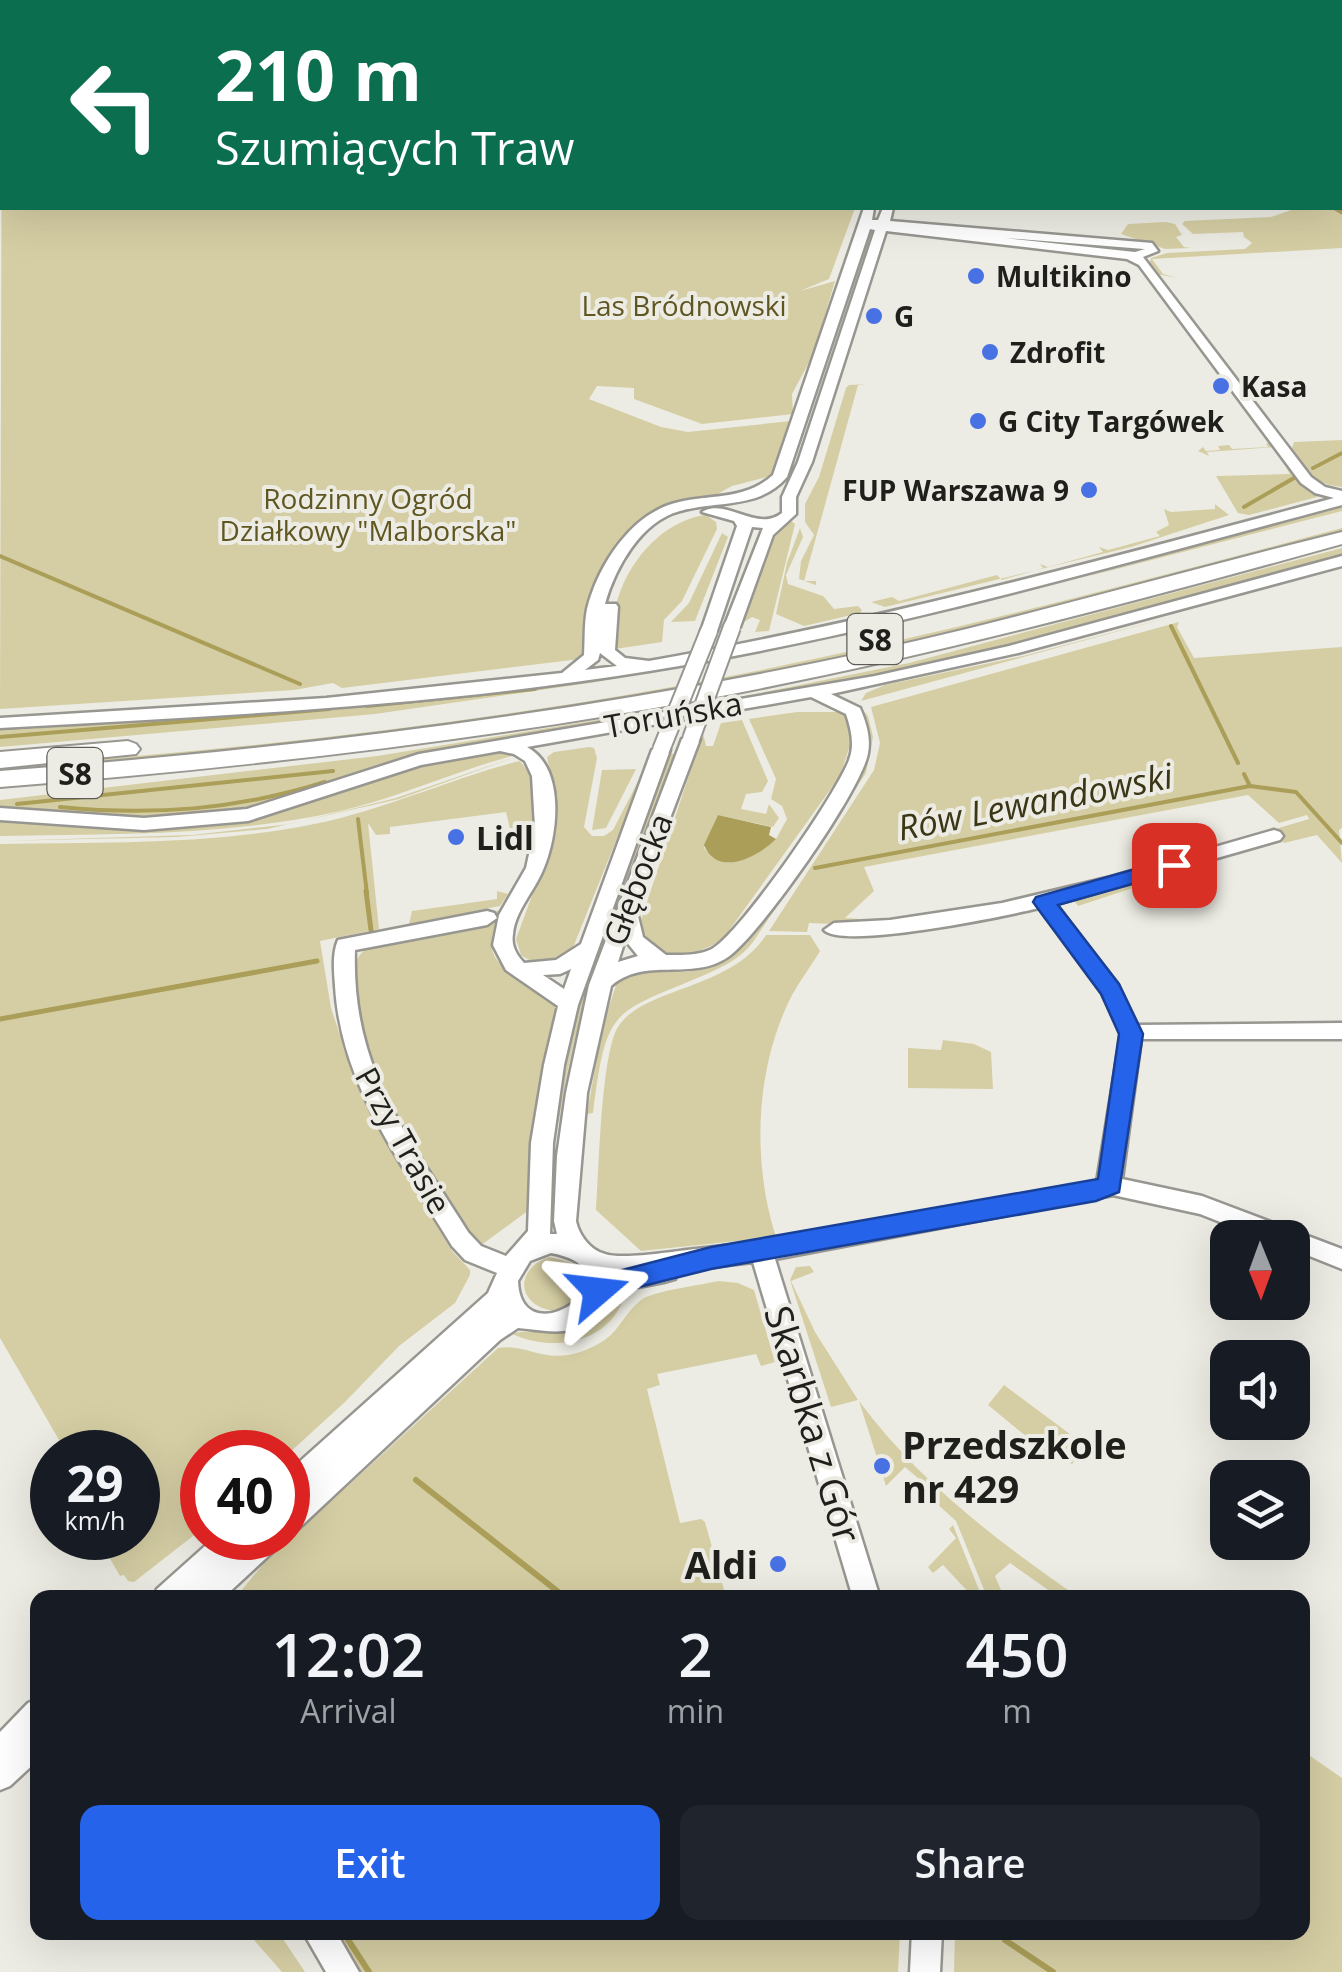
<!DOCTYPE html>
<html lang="en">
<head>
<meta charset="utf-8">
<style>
	:root { --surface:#171b24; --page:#20242c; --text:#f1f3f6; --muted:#9ea1a6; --accent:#2563eb }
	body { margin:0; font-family:"Open Sans",sans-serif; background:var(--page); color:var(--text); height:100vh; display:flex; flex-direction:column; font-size:38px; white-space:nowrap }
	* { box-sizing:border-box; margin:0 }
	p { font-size:32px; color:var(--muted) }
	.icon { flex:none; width:55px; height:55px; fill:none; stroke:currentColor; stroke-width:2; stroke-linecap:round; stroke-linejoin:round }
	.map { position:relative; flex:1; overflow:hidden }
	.sheet { position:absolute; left:30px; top:1590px; width:1280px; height:350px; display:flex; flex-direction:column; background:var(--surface); border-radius:20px; box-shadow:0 10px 40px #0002 }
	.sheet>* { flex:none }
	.hud { position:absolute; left:0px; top:0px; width:1342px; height:210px; box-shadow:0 10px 40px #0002; background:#0b6e4f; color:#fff; overflow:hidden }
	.needle { width:65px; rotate:179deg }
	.controls { position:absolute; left:1210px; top:1220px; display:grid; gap:20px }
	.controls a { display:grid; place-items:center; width:100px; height:100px; border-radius:20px; background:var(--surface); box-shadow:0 10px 40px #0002; font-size:50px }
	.speed { position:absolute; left:30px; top:1430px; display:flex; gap:20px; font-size:50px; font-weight:700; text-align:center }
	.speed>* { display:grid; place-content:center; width:130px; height:130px; border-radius:50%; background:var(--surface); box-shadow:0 10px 40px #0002; line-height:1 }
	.speed small { font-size:25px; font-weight:400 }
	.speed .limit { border:15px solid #d22; background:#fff; color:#111 }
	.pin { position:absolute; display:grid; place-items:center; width:85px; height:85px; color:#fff; margin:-42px; border-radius:20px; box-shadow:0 5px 15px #0006 }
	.me { position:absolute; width:110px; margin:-55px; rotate:73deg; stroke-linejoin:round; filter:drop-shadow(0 0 8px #0008) }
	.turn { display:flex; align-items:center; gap:35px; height:210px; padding:0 50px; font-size:45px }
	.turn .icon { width:130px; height:130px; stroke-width:2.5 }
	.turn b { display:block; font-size:70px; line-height:85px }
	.eta { display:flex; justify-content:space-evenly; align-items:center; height:170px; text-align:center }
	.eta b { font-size:60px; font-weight:600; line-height:70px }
	.button { display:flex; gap:20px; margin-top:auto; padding:20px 50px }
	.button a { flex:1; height:115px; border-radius:20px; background:var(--accent); color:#fff; font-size:40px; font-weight:600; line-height:115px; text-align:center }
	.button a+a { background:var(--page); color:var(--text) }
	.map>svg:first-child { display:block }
	.green { fill:#d5cea4 }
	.water { fill:#aa9e58 }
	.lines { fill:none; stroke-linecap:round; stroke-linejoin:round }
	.stream-far2 { stroke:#aa9e58; stroke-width:4 }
	.stream-far1 { stroke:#aa9e58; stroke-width:5 }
	.stream { stroke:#aa9e58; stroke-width:6 }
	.canal { fill:#aa9e58; fill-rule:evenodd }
	.minor-casing { stroke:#979690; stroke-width:5 }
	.highway-casing { stroke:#979690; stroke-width:4 }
	.minor { fill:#fff; fill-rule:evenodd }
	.highway { fill:#fff; fill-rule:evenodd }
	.minor-bridge-casing { stroke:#979690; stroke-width:20; stroke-linecap:butt }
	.minor-bridge { stroke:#fff; stroke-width:16 }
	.route { fill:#2563eb; stroke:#184099; stroke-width:2.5 }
	.poi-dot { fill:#4871e4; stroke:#edece4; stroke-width:4 }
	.labels { text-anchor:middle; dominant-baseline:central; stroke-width:8; stroke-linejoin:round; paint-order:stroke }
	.far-poi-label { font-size:28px; font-weight:bold; fill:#1f1f1c; stroke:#edece4; text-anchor:start }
	.far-park-label { font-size:28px; fill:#5f5621; stroke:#edece4 }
	.shield { fill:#edece4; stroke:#5d5c58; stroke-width:2.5 }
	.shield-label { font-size:30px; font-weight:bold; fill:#1f1f1c }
	.street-label { font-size:32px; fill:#1f1f1c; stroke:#edece4 }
	.poi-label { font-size:32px; font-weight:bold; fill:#1f1f1c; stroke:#edece4; text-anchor:start }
	.water-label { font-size:35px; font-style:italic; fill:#3b3616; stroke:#edece4 }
	.near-street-label { font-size:38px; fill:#1f1f1c; stroke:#edece4 }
	.near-poi-label { font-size:38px; font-weight:bold; fill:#1f1f1c; stroke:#edece4; text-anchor:start }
</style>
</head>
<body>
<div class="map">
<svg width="1342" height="1972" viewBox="0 0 1342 1972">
	<rect width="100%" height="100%" fill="#edece4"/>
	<g class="green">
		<polygon points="282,0 796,0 298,2"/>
		<polygon points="2,21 2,208 855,208 829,279 800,291 835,281 813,355 792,394 793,414 702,424 634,399 634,388 597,386 589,399 661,427 688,432 791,421 771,476 732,486 705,501 673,503 647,519 625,540 586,654 580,659 342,688 333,683 294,690 0,709"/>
		<polygon points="1297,208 1329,208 1342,215 1342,248 1152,259 1163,274 1177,278 1157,274 1150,262 1151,258 1167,253 1245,249 1252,243 1244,237 1243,232 1193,234 1182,224 1185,221 1271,217"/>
		<polygon points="1166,222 1175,224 1182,235 1176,237 1184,247 1191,248 1165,249 1121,234 1128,224"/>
		<polygon points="867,384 858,385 804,581 816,581 816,585 799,579 801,561 814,535 805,522 805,504 819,477 846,388 849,385"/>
		<path d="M 1342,440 L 1342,451 L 1312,466 L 1315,469 L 1342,455 L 1342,487 C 1313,484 1307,473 1292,448 L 1294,442 Z"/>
		<polygon points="1266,443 1274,445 1320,493 1317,497 1249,515 1238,513 1216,476 1290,474 1274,447 1207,452 1209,456 1198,451 1203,447 1206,451 1220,450 1218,446 1229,445 1232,449 1268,447"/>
		<polygon points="1215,504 1229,515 1131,547 885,607 871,602 892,597 899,601 997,575 1002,580 1043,568 1040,564 1048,567 1103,552 1099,547 1108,550 1160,536 1156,532 1169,525 1164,509 1171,512 1215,509"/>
		<polygon points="1342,505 1342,511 1082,578"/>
		<path d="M 706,515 L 716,522 L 717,529 L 682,601 L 664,620 L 662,642 L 615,649 C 603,593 649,522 706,515 Z"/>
		<polygon points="791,521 795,524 769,631 755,632 760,620 752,617 744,622 744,613 771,534"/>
		<polygon points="800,528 803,537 786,575 788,584 823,596 834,609 858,606 862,610 860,613 804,626 776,614 787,563"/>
		<path d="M 1342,528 L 1342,531 C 1157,581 973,631 785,668 C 526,720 264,750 0,771 L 0,767 C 248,749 496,722 741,674 C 944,634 1143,581 1342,528 Z"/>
		<polygon points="722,533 728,537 695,621 671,622 689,603"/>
		<path d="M 1342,548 L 1342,555 C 1135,612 933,673 720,701 L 909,663 Z"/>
		<polygon points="1182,614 861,701 866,693 885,685 1023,656"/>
		<polygon points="1179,622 1177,627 1194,658 1342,647 1342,828 1339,830 1342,863 1317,835 1284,843 1272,830 1309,819 1307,815 1279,823 1248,795 864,867 874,891 845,918 859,919 859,925 809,923 807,932 769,931 874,770 880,743 871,707"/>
		<polygon points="676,666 596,682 375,714 0,747 0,728 203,714"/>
		<path d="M 862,709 L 868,716 L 873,737 L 866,773 L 753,942 C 741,958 726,965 709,973 C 612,1015 607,1003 593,1113 L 587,1114 L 602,1028 L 618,979 L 650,968 L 686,972 L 704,969 L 726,961 L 747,943 L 864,769 L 870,737 Z"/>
		<polygon points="658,710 426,753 256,807 218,815 134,818 0,809 0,800 377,756"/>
		<path d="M 797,712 L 844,712 L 852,739 L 840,776 L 723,939 C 695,958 650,965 639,926 L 703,733 L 706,746 L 713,746 L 721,723 L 742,720 L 768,781 L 762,792 L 746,794 L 741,809 L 766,814 L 769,804 L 779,818 L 773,827 L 718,815 L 704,848 L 713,858 L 724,862 L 776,839 L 787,819 L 782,806 L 771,799 L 776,779 L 749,719 Z"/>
		<path d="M 589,747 L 594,748 L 597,758 L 584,827 L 592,836 L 604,836 L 613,830 L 646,766 L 572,950 C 558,965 537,967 521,955 L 516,939 L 554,836 L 555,799 L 547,757 L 554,752 Z"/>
		<path d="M 497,752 L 519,754 C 457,770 399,798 336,812 C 226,836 113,834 0,836 L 0,820 L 140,830 L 231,824 L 282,812 L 408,769 Z"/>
		<path d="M 670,753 L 676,755 C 627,874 577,993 559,1121 L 555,1121 L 565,1058 L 583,988 Z"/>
		<polygon points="518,756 399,799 267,829 177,837 0,841 192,835 290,824 396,798"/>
		<path d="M 519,761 C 538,776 535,812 531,836 L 514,846 L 506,812 L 390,827 L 390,834 L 376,835 L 368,823 L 379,929 L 320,941 L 331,1008 L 356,1083 L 452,1251 L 470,1270 L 470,1275 L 455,1303 L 399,1346 L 345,1402 L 288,1454 L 202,1452 L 202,1529 L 134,1582 L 128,1581 L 124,1575 L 120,1576 L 98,1538 L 138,1538 L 138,1452 L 66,1452 L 0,1338 L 0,844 C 105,842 211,845 314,824 C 384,810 449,779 519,761 Z"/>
		<polygon points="636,769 606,828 592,830 602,770"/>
		<polygon points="1237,851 1240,853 1078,906 1073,899"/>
		<path d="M 497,891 L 508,894 L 500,906 C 468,912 444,918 409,924 L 412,911 L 497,899 Z"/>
		<path d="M 503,909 C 467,974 525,969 556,1003 L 555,1018 L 535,1122 L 529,1210 L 480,1246 L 464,1228 C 439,1186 305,984 369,947 Z"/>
		<path d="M 766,935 L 810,935 L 820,951 C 808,971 794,988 785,1010 C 755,1079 753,1165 776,1237 L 641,1251 L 596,1210 C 599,1171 601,1054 618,1027 C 643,987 731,990 766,935 Z"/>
		<polygon points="943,1040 974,1044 991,1052 993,1089 908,1088 908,1048 941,1050"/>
		<path d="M 550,1257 L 578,1265 L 586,1281 L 581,1298 L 554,1311 C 516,1306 514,1268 550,1257 Z"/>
		<polygon points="810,1266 814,1272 791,1281 815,1332 858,1400 831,1407 790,1280 796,1267"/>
		<path d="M 718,1281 L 738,1283 L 754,1290 L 775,1362 L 761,1366 L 756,1354 L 657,1374 L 660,1385 L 647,1389 L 680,1523 L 701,1519 L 705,1522 L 726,1597 L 236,1597 L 265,1562 L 498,1348 C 527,1343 545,1365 583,1351 C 621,1337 617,1320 641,1300 C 652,1291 702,1285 718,1281 Z"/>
		<path d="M 627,1287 C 616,1342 557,1354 512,1334 C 533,1327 554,1338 577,1330 C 600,1322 608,1299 627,1287 Z"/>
		<polygon points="1004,1385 1086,1446 1072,1464 1044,1451 988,1405"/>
		<path d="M 859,1401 C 919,1482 996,1540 1078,1597 L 1058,1597 L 1010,1563 L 995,1576 L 1004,1597 L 987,1597 L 956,1521 L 915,1484 L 919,1479 L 905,1467 L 886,1486 Z"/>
		<polygon points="953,1525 982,1597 973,1597 943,1565 933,1573 928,1567 956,1538 949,1529"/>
		<polygon points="1303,1751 1342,1778 1342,1972 954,1972 955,1933 1302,1932"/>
		<polygon points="248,1933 279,1933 305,1972 282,1972"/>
		<polygon points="332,1933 900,1933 898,1972 358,1972"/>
	</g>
	<path class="water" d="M 718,815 L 771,827 L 769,835 L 776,839 C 758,857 717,878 704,845 Z"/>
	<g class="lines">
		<g class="stream-far2">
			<polyline points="1313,468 1342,453"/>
			<polyline points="1244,507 1294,478"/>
			<polyline points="0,556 300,684"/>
			<polyline points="1171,626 1238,763"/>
			<polyline points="367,706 535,689"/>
			<polyline points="0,737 329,709"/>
			<polyline points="1244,774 1250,786"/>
			<polyline points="17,804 333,771"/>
			<path d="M 60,807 C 152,816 236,810 325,782"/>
			<polyline points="358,819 367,894"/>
			<polyline points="815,868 1250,786 1296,792 1342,843"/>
		</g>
		<g class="stream-far1">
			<polyline points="366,891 371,930"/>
			<polyline points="0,1019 317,961"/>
		</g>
		<g class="stream">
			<polyline points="416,1480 566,1598"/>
			<polyline points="343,1932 369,1972"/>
			<polyline points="1005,1940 1053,1972"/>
		</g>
		<g class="canal">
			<polygon points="1286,0 1292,0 1293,2 1287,2"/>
			<polygon points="1330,208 1342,209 1342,215"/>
		</g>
		<g class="minor-casing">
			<g id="minor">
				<polygon points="1033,0 1097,0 1099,2 1037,2"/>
				<path d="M 864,208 L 874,208 L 872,220 L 878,220 L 883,208 L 893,208 L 890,221 L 1152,243 L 1158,251 L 1143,257 L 1311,477 L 1325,487 L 1342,491 L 1342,505 C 1113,566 884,633 649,671 C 435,706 217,716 0,728 L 0,718 L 326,698 L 562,673 L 584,655 C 585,640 584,624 587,609 C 598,565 632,512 679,502 C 713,494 745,500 773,475 ZM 870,229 L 875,230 L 798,462 L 782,497 L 782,513 C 757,533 726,497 702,512 L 734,521 L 737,526 L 701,631 L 703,634 L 715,634 L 717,631 L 752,527 L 763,528 L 724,627 L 732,632 L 740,627 L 773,535 L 796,514 L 796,497 L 812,462 L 886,231 L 1127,259 L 1139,265 L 1301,483 L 1315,493 L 1334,498 C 1107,559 881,620 649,661 L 625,658 L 615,650 L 618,607 L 616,604 L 605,604 C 615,568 641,521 680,511 C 718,500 758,510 787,477 ZM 1005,238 L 1144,249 L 1145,249 L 1135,252 ZM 600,653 L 617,666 L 585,670 L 598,660 Z"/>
				<path d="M 1342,556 L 1342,566 L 1018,653 L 831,694 L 860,708 C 866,722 871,737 868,753 C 862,790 760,935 728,957 C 692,982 645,956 611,986 L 587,1093 L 576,1221 C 579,1235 590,1250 605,1254 C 623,1260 675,1251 696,1249 C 831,1236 964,1205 1097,1182 L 1121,1034 L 1102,993 L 1039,908 C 1006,916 843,950 824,930 L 834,923 L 890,920 L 1002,903 L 1111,877 L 1274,830 L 1280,832 L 1283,836 L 1280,840 L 1056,904 L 1118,985 L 1137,1025 L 1342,1023 L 1342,1039 L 1141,1039 L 1122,1179 L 1202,1196 L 1342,1249 L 1342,1269 L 1292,1249 L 1292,1238 L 1261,1238 L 1200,1214 L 1113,1195 L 775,1259 L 880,1598 L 853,1598 L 753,1262 L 678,1271 L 675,1279 C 655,1286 632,1285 613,1294 C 602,1300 601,1309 593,1317 C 570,1339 545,1330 518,1328 L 500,1340 L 297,1530 L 288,1533 L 288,1504 L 296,1497 L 288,1500 L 288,1472 L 488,1293 L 497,1273 L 465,1260 L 452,1246 C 402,1163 341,1086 335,986 C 334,971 332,954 338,940 L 487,911 L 494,913 L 497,918 L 487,925 L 355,950 C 351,1070 408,1136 468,1232 L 481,1246 L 506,1256 L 528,1231 L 531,1143 L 544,1065 L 558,1006 L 506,970 L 493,945 L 499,915 L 526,868 L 535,827 L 532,776 L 525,761 L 514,754 L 500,751 L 421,765 L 248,821 L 144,830 L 0,820 L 0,808 L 144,818 L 247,809 L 419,754 L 875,676 L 1009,646 ZM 811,697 L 846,714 C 851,729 855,745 849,760 C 836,795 742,931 712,949 C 698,956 681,955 666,955 L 643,937 L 636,908 L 700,739 L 691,734 L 682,739 L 589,985 L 566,1093 L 557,1156 L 554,1221 L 557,1234 L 550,1234 L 553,1143 L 564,1065 L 578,1005 L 670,750 L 661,744 L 652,750 L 581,944 L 556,960 L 524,963 C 516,954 511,946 513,934 C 515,911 534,892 543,870 C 558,836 566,768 527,747 ZM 625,940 L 638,956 L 618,962 ZM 571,969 L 564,989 L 543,975 L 560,974 ZM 551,1253 C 648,1271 521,1361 518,1281 L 530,1261 Z"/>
				<polygon points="214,1538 246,1538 243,1544 251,1538 282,1538 278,1547 223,1598 190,1598 192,1592 186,1598 153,1598 157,1589"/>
				<polygon points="38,1699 38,1760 10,1786 0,1790 0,1732 28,1703"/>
				<polygon points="303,1932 336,1932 359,1972 326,1972"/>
				<polygon points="912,1932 942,1932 940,1972 910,1972"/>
			</g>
		</g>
		<g class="highway-casing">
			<g id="highway">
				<path d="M 1342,532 L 1342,544 C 1133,602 924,658 711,698 C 476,741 239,768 0,787 L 0,771 C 274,750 546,718 815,663 C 993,627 1166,575 1342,532 Z"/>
				<polygon points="128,741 136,744 140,749 136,754 0,768 0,752"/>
			</g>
		</g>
		<use href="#minor" class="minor"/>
		<use href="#highway" class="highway"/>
		<g class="minor-bridge-casing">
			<g id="minor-bridge">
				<polyline points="691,739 732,627"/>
				<polyline points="661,750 709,631"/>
			</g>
		</g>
		<use href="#minor-bridge" class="minor-bridge"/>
	</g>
	<polygon class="route" points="1174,858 1185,865 1182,870 1058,905 1119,984 1143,1034 1119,1192 1096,1201 711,1269 619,1292 598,1302 589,1299 585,1291 589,1283 603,1275 711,1247 1098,1179 1119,1034 1101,994 1033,902 1036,897"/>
	<g class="poi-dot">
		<circle cx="976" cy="276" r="10"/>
		<circle cx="874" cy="316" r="10"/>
		<circle cx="990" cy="352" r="10"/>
		<circle cx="1221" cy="386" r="10"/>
		<circle cx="978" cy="421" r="10"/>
		<circle cx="1089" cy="490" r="10"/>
		<circle cx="456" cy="837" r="10"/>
		<circle cx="882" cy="1466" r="10"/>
		<circle cx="778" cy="1564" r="10"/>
	</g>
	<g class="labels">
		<g class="far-poi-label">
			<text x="996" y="276">Multikino</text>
			<text x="894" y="316">G</text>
			<text x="1010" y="352">Zdrofit</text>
			<text x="1241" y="386">Kasa</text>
			<text x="998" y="421">G City Targówek</text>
			<text x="1069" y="490" text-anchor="end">FUP Warszawa 9</text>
		</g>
		<g class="far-park-label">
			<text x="684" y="305">Las Bródnowski</text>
			<text x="368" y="498">Rodzinny Ogród<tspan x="368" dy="32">Działkowy "Malborska"</tspan></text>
		</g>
		<g class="shield">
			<rect x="847.5" y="614" width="55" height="50" rx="8"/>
			<rect x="47.5" y="748" width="55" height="50" rx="8"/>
		</g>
		<g class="shield-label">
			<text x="875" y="639">S8</text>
			<text x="75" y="773">S8</text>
		</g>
		<g class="street-label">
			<text transform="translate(673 714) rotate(-10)">Toruńska</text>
			<text transform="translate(637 879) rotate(-69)">Głębocka</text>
			<text transform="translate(404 1140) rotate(61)">Przy Trasie</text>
		</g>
		<g class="poi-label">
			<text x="476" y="837">Lidl</text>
		</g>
		<g class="water-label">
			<text transform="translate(1035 801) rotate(-11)">Rów Lewandowski</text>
		</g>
		<g class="near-street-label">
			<text transform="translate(814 1424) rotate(73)">Skarbka z Gór</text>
		</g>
		<g class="near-poi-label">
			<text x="902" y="1444">Przedszkole<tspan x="902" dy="44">nr 429</tspan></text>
			<text x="758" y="1564" text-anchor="end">Aldi</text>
		</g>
	</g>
</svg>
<div class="controls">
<a><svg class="needle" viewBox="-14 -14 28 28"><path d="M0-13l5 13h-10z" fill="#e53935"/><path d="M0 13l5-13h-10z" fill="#9ea1a6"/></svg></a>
<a><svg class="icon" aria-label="sound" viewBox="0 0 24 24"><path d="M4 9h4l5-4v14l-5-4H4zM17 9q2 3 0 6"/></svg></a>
<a><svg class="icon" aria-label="layers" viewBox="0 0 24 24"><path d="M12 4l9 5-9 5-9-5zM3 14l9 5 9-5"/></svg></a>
</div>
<div class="speed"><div>29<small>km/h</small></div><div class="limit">40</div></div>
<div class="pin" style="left:1174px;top:865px;background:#d93025"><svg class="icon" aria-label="arrive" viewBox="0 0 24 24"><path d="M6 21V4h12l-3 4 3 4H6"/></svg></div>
<svg class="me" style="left:598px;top:1291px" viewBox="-20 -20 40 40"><path d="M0-17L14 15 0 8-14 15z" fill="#2563eb" stroke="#fff" stroke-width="4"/></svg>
<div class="hud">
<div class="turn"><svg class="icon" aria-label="left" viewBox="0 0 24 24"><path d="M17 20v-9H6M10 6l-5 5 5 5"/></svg><div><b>210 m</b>Szumiących Traw</div></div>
</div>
<section class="sheet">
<div class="eta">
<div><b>12:02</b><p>Arrival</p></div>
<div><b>2</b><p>min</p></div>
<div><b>450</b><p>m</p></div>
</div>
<div class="button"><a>Exit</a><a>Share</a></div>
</section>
</div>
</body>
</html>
